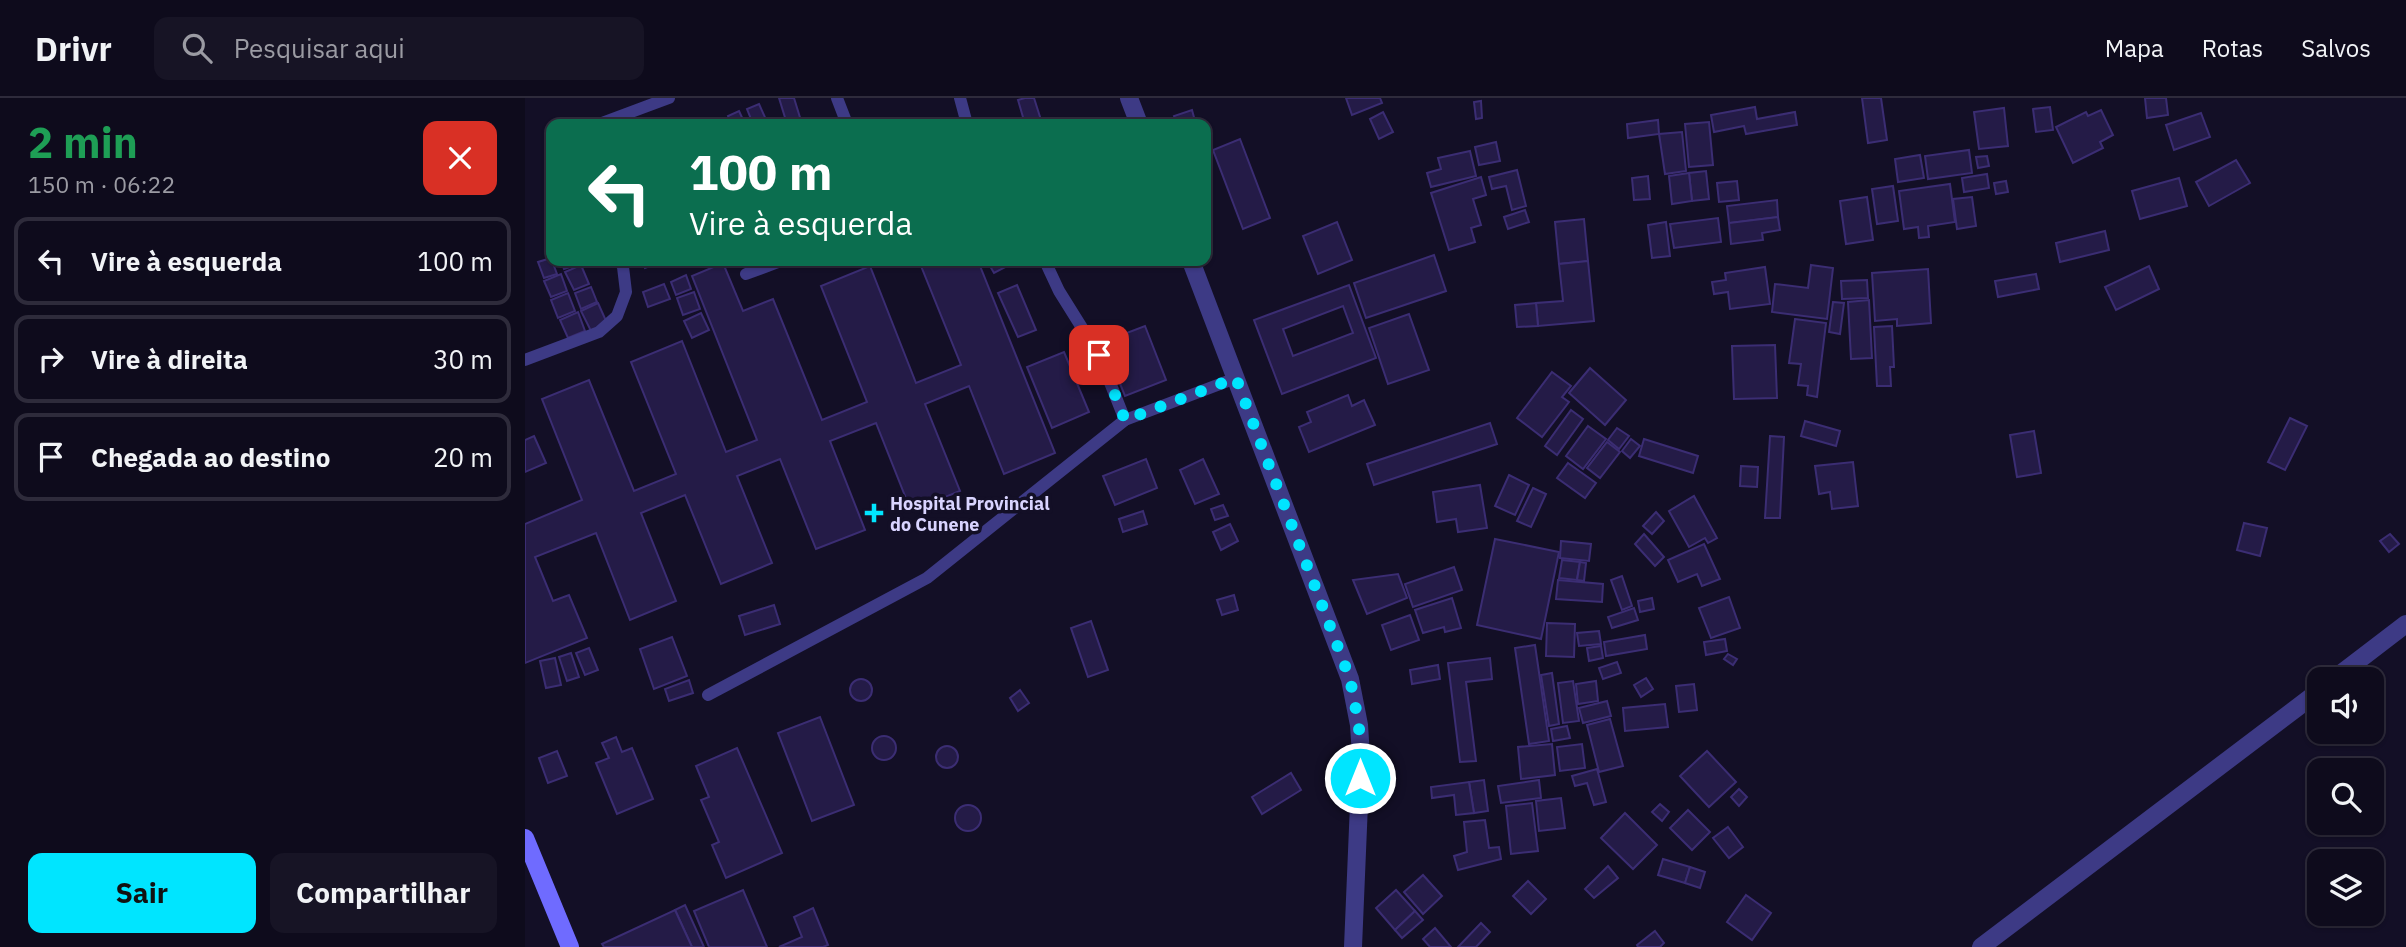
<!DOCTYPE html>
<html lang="pt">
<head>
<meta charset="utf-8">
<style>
	:root { --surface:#0e0b1c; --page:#171425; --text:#f1f3f6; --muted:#9b9ba3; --line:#2e2b3b; --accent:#00e5ff }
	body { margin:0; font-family:"IBM Plex Sans",sans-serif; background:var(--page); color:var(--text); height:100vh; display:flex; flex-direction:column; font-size:26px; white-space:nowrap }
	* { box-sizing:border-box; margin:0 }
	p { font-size:23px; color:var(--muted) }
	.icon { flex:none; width:38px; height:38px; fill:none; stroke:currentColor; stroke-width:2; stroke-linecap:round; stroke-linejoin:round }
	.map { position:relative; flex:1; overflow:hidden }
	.drawer { display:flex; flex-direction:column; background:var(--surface); width:525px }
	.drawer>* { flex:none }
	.banner { position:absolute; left:21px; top:21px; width:665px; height:147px; border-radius:14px; box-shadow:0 2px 5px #0004,0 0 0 2px var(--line); background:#0b6e4f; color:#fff; overflow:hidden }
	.controls { position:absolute; left:1782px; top:569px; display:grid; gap:14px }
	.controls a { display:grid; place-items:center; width:77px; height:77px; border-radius:14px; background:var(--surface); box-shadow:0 2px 5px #0004,0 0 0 2px var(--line); font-size:35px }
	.pin { position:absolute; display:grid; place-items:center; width:60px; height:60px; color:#fff; margin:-30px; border-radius:14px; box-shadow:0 4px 10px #0006 }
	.me { position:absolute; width:77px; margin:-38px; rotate:0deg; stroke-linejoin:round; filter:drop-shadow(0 0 5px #0008) }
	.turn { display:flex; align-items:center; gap:24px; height:147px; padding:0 28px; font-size:32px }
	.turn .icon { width:91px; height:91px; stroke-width:2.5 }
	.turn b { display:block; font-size:49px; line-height:60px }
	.round { display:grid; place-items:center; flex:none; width:74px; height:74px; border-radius:14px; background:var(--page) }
	.headline { display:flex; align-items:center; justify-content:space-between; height:119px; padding:0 28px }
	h1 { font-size:42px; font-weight:700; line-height:52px; color:#1e9e55 }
	.button { display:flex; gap:14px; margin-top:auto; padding:14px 28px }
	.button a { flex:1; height:80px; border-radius:14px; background:var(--accent); color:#111; font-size:28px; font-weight:700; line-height:80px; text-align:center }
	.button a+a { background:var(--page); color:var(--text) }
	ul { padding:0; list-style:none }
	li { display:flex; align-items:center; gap:21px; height:88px; margin:0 14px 10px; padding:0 14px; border:4px solid var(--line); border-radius:14px }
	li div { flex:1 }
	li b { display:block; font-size:26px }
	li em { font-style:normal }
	header { display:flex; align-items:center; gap:42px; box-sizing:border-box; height:98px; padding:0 35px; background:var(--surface); border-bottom:2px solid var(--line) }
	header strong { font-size:33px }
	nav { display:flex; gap:38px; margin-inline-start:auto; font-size:24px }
	.search { width:490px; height:63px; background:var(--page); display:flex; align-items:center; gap:18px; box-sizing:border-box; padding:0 24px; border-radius:14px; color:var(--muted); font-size:26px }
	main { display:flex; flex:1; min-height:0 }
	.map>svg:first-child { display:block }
	.building { fill:#241b47; stroke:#3b2d73; stroke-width:2; fill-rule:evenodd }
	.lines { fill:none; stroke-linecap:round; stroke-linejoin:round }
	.lane { stroke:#3d3a85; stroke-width:12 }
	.street { stroke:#3d3a85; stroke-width:18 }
	.secondary { stroke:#6f6bff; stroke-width:18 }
	.route { stroke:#00e5ff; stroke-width:12; stroke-dasharray:0 21.6 }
	.poi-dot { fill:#00e5ff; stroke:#130f26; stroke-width:2.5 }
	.labels { text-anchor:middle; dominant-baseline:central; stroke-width:7; stroke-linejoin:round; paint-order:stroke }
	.poi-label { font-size:18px; font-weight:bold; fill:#d9d4ff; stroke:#130f26; text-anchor:start }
</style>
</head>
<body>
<header>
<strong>Drivr</strong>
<div class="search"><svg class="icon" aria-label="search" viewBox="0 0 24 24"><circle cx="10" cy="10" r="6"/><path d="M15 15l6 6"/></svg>Pesquisar aqui</div>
<nav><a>Mapa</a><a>Rotas</a><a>Salvos</a></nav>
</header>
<main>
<section class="drawer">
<div class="headline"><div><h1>2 min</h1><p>150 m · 06:22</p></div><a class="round" style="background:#d93025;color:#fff"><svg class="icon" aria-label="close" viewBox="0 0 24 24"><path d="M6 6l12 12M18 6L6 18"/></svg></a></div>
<ul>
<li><svg class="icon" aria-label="left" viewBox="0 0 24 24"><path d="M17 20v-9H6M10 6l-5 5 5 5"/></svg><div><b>Vire à esquerda</b></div><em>100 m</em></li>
<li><svg class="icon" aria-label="right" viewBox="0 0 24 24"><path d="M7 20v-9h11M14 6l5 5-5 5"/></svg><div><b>Vire à direita</b></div><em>30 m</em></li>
<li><svg class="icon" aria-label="arrive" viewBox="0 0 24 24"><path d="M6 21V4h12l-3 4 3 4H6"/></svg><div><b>Chegada ao destino</b></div><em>20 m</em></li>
</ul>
<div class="button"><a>Sair</a><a>Compartilhar</a></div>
</section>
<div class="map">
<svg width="1881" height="849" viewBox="0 0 1881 849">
	<rect width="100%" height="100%" fill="#130f26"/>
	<g class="building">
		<polygon points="254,0 269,0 277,26 262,26"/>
		<polygon points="500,0 509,0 516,22 500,26 493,2"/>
		<polygon points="821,0 855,0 857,5 827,17"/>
		<polygon points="1337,0 1356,0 1362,42 1343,45"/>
		<polygon points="1620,0 1641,0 1643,17 1622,20"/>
		<polygon points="956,3 957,20 951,21 949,4"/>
		<polygon points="234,6 243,26 228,26 222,11"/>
		<polygon points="1230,9 1232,21 1270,14 1272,27 1221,36 1219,28 1189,34 1186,17"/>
		<polygon points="1525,9 1528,32 1511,34 1508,11"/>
		<polygon points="1479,10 1483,48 1454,51 1449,14"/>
		<polygon points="667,12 670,23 652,26 649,18"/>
		<polygon points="1576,12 1588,37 1575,44 1578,50 1548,65 1531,29 1561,14 1563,18"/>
		<polygon points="214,13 220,26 206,26 203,18"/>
		<polygon points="858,14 868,34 854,41 845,21"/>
		<polygon points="1676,15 1685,39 1649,52 1641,27"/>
		<polygon points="1133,22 1134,36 1103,40 1102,26"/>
		<polygon points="1184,24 1188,67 1164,69 1160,26"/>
		<polygon points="1157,34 1161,73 1140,76 1134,36"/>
		<polygon points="715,41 745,120 718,131 688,52"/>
		<polygon points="971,44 975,63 954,67 950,49"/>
		<polygon points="1444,52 1447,75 1403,81 1400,58"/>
		<polygon points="945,53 951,78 906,89 902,75 916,71 913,60"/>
		<polygon points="1395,57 1399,80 1373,84 1370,61"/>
		<polygon points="1462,58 1464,68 1453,70 1451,59"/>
		<polygon points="1711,62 1725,85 1684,108 1671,84"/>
		<polygon points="992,72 1001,108 987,112 981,88 967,91 964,79"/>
		<polygon points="1181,73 1184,101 1167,103 1164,75"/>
		<polygon points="1164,75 1167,103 1147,106 1144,78"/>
		<polygon points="1462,76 1464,90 1439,94 1437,80"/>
		<polygon points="1123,78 1125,101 1109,102 1107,80"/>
		<polygon points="956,79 961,97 948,101 956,127 946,130 950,144 924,152 906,95"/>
		<polygon points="1654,80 1662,108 1615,121 1607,93"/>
		<polygon points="1212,83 1214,102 1194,104 1192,85"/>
		<polygon points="1481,83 1483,94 1471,96 1469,85"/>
		<polygon points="1425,86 1430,124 1403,128 1404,139 1394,140 1393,129 1379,131 1374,93"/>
		<polygon points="1368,88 1373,123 1352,126 1347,91"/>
		<polygon points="1342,99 1348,142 1321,146 1315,103"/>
		<polygon points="1447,99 1451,128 1432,131 1428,101"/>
		<polygon points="1252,102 1253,119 1204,125 1202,108"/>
		<polygon points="1000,112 1004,124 983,131 979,119"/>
		<polygon points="1253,119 1255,132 1237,135 1238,142 1206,146 1204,125"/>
		<polygon points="1193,120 1196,144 1149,150 1145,126"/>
		<polygon points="1059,121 1063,163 1034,166 1030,124"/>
		<polygon points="812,124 827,162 793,176 778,138"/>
		<polygon points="1141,124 1145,158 1127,160 1123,127"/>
		<polygon points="1580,133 1584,152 1535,164 1531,145"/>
		<polygon points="909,157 921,193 841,220 829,185"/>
		<polygon points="26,160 32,176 19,180 13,164"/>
		<polygon points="36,163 53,163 54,166 39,171"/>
		<polygon points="117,163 138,163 120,170"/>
		<polygon points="394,163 453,163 530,355 479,376 444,288 400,306 435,393 386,413 351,325 305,343 340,432 291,451 255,361 212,378 247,465 196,486 160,397 116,415 151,503 105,522 71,435 10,459 28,503 44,497 62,540 0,565 0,426 57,402 17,301 64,282 109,393 151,376 106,264 157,243 201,354 232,342 167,178 198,165 218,213 248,201 297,322 342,304 296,188 345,168 391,285 436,267"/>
		<polygon points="462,163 489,163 490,164 469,175"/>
		<polygon points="1063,163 1069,223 1013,228 1011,205 1038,203 1034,166"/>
		<polygon points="56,167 64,186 49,192 40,174"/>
		<polygon points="1286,167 1308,170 1302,221 1247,214 1250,186 1283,190"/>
		<polygon points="1624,168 1634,191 1591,212 1580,189"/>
		<polygon points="1240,169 1245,206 1205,211 1203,194 1189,196 1187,184 1201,182 1200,175"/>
		<polygon points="1403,171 1406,225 1372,228 1372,221 1350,223 1347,175"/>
		<polygon points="36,176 42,193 26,199 19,183"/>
		<polygon points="1511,176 1514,191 1473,199 1470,183"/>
		<polygon points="161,177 166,191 151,197 146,184"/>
		<polygon points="1342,182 1343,200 1317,201 1316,183"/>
		<polygon points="139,186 145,201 123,209 118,194"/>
		<polygon points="492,187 511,232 493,239 473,195"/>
		<path d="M 824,187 L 851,260 L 757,296 L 729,222 ZM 818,208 L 828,235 L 768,258 L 758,231 Z"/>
		<polygon points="66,189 72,204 56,211 50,195"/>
		<polygon points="169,194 175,211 158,217 152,200"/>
		<polygon points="43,195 50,213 33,220 26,202"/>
		<polygon points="1344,202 1347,260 1326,261 1323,204"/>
		<polygon points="1308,204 1319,205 1315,236 1304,234"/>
		<polygon points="73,205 82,225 66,233 56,213"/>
		<polygon points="1011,205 1013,228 992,229 990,207"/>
		<polygon points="53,214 60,233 43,240 35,222"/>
		<polygon points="176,215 184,232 167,240 159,223"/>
		<polygon points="884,216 904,272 863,286 844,230"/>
		<polygon points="1270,221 1301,225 1292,299 1282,297 1283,288 1273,287 1276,266 1264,265"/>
		<polygon points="620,228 641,282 600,298 578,244"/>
		<polygon points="1367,228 1369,269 1365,269 1366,288 1352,288 1349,229"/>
		<polygon points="1250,247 1252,300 1209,301 1207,248"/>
		<polygon points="539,254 564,314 527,330 502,269"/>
		<polygon points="1065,270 1101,302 1080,327 1044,295"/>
		<polygon points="1027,274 1046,288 1037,299 1044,304 1017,339 992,320"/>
		<polygon points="823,297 827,308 839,302 850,327 784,354 774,329 786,324 782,314"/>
		<polygon points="1046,312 1058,321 1032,357 1020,348"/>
		<polygon points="1765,320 1782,328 1760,372 1743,364"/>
		<polygon points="1280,323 1315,333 1311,348 1276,338"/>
		<polygon points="965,325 972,346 849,387 842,366"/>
		<polygon points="1063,328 1081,341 1058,371 1041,358"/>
		<polygon points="1092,330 1104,338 1094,351 1083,342"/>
		<polygon points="1509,333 1516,375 1492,379 1485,337"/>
		<polygon points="9,338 21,365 0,374 0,342"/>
		<polygon points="1245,338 1259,339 1255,420 1240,420"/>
		<polygon points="1106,341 1115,348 1105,360 1097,353"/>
		<polygon points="1119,341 1173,358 1168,375 1114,358"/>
		<polygon points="1082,344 1095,354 1075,380 1062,370"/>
		<polygon points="621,361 632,390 590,407 578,378"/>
		<polygon points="678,361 694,396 670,406 655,372"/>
		<polygon points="1328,364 1333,408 1307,411 1305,394 1294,396 1290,368"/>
		<polygon points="1043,365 1071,385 1060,400 1032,380"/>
		<polygon points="1216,368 1233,369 1232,389 1215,388"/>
		<polygon points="984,377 1004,387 990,417 970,408"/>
		<polygon points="955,387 962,430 933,434 931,421 912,424 908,394"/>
		<polygon points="1008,390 1021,396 1006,429 992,423"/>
		<polygon points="1169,398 1192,440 1183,445 1180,440 1164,449 1144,413"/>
		<polygon points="698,407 703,418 690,422 686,411"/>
		<polygon points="618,413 622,426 598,434 594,421"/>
		<polygon points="1131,414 1139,423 1127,436 1118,428"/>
		<polygon points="1719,425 1742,430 1735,458 1712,452"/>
		<polygon points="705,426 713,443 696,452 688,434"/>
		<polygon points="1119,436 1139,459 1130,468 1110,446"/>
		<polygon points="1865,436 1874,446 1864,454 1855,443"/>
		<polygon points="970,441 1034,454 1016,541 952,527"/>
		<polygon points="1036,443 1066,446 1064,463 1035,460"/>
		<polygon points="1179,446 1195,481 1177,488 1172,476 1153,484 1143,462"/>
		<polygon points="1037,462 1055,464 1052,482 1034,480"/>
		<polygon points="1055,464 1061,465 1059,483 1052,482"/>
		<polygon points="929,469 937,492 888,509 880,486"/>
		<polygon points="873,476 882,500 842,516 828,482"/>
		<polygon points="1097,478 1107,508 1097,512 1086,482"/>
		<polygon points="1033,482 1078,486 1077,504 1031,501"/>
		<polygon points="709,497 713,512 697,517 692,502"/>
		<polygon points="1204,499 1215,530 1186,540 1174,510"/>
		<polygon points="927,500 936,530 920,534 919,529 898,535 890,512"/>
		<polygon points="1127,500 1129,511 1115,514 1113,503"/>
		<polygon points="249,507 255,526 220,537 214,518"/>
		<polygon points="1109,510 1113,522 1087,530 1083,519"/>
		<polygon points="885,517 894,542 866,552 857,527"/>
		<polygon points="566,523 583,572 563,579 546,530"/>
		<polygon points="1022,525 1050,526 1049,559 1021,558"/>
		<polygon points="1074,533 1076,546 1054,548 1052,535"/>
		<polygon points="1120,537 1122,551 1081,558 1079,544"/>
		<polygon points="147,539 162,578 129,591 115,551"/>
		<polygon points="1200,541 1202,553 1181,557 1179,544"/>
		<polygon points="1010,547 1024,643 1004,646 990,550"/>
		<polygon points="1076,548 1078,560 1064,563 1062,550"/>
		<polygon points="64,550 73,572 60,577 51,555"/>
		<polygon points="46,555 54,579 42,583 34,559"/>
		<polygon points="1203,556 1212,561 1208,567 1199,561"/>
		<polygon points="30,560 36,587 21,590 15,563"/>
		<polygon points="965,560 967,581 941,584 951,663 935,664 923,565"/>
		<polygon points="1092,564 1096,575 1078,581 1074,570"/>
		<polygon points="913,567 915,581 887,586 885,572"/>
		<polygon points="1027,575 1034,626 1024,628 1016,577"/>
		<polygon points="1121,580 1128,591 1116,599 1109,587"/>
		<circle cx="336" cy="592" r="11"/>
		<polygon points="164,582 168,595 144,603 140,591"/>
		<polygon points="1048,583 1054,623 1038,625 1033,585"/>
		<polygon points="1071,583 1073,603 1053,606 1051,586"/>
		<polygon points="1169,586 1172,612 1154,614 1151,588"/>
		<polygon points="495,592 504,605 493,613 485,600"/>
		<polygon points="1082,603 1086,618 1058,625 1054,610"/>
		<polygon points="1140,606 1143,629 1100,633 1098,610"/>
		<polygon points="295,619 329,707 287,723 253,635"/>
		<polygon points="1085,621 1098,668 1074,674 1062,627"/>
		<polygon points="1042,628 1045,640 1028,643 1026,631"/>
		<circle cx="359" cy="650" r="12"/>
		<polygon points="91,639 97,654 107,650 128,701 92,716 71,665 84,660 77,645"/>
		<polygon points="1027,646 1030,677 996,681 993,649"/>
		<polygon points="1057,646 1060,670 1035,673 1032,649"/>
		<circle cx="422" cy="659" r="11"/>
		<polygon points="212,650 257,755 201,780 187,747 194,744 176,702 184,699 171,668"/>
		<polygon points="32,653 42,678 23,685 14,660"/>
		<polygon points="1182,653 1211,684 1184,709 1155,678"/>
		<polygon points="1072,671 1081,704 1069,707 1062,685 1050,688 1047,678"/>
		<polygon points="766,675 776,692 737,716 727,699"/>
		<polygon points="959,682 963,713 949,715 944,684"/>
		<polygon points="1014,682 1016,700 976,705 973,688"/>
		<polygon points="944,684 949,715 931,717 929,697 907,700 906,689"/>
		<polygon points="1214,691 1222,699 1214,708 1206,699"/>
		<polygon points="1036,700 1040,730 1014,733 1011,703"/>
		<polygon points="1007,705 1013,753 986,756 981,708"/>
		<polygon points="1135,706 1144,714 1137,723 1127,714"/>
		<circle cx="443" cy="720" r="13"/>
		<polygon points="1163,712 1185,734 1167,752 1145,730"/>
		<polygon points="1100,715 1132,747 1108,771 1076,740"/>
		<polygon points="960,722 964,750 974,749 976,761 933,772 929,758 942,754 939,724"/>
		<polygon points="1203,729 1218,749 1204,760 1188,740"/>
		<polygon points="1138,761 1165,769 1160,785 1133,777"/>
		<polygon points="1083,768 1093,780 1069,800 1060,791"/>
		<polygon points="1165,769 1180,774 1175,790 1160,785"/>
		<polygon points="898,777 917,798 898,816 879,794"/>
		<polygon points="1003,783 1021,801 1006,816 988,798"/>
		<polygon points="218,792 242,849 184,849 169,813"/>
		<polygon points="871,792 890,813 870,832 851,810"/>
		<polygon points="1221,797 1246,815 1227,842 1202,824"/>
		<polygon points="160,807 179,849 167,849 150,812"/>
		<polygon points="288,810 303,847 298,849 254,849 277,839 269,819"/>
		<polygon points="150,812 167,849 79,849 77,846"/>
		<polygon points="890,813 898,822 877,840 870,832"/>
		<polygon points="956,825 965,834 951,849 933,849"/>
		<polygon points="910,830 926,849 905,849 898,841"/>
		<polygon points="1130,833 1139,845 1135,849 1113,849 1112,847"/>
	</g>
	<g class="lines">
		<g class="lane">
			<polyline points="312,0 322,26"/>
			<polyline points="435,0 442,26"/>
			<polyline points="74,26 144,0"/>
			<polyline points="520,163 534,193 574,257 600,322"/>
			<polyline points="221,176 256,163"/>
			<polyline points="0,262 74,234 92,218 101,194 98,169 95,163"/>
			<polyline points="183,597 402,480 600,322 711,280"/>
		</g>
		<g class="street">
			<polyline points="604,0 614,26"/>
			<polyline points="666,163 825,581 834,627 836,658 828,849"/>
			<polyline points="1809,581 1881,526"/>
			<polyline points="1456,849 1794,593"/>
		</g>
		<polyline class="secondary" points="0,740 45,849"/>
	</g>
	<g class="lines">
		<polyline class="route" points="574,257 600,322 711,280 825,581 834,627 835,680"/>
	</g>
	<path class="poi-dot" d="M345.5 404.5h7v7h7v7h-7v7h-7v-7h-7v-7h7z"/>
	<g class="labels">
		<g class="poi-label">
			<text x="365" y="405">Hospital Provincial<tspan x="365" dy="21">do Cunene</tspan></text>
		</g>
	</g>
</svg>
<div class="controls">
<a><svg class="icon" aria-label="sound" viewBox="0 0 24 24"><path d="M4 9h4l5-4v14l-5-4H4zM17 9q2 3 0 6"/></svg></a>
<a><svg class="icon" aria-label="search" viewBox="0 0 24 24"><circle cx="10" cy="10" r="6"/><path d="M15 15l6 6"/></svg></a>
<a><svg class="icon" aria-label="layers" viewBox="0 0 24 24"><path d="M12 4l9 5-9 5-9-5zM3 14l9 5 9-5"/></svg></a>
</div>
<div class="pin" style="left:574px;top:257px;background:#d93025"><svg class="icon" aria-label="arrive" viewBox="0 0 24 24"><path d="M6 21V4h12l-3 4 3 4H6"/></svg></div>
<svg class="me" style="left:835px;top:680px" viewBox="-20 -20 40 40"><circle r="17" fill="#00e5ff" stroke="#fff" stroke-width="3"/><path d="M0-11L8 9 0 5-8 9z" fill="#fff"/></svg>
<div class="banner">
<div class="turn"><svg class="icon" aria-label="left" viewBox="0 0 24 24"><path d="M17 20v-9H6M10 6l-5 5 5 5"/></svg><div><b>100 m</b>Vire à esquerda</div></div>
</div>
</div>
</main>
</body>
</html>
